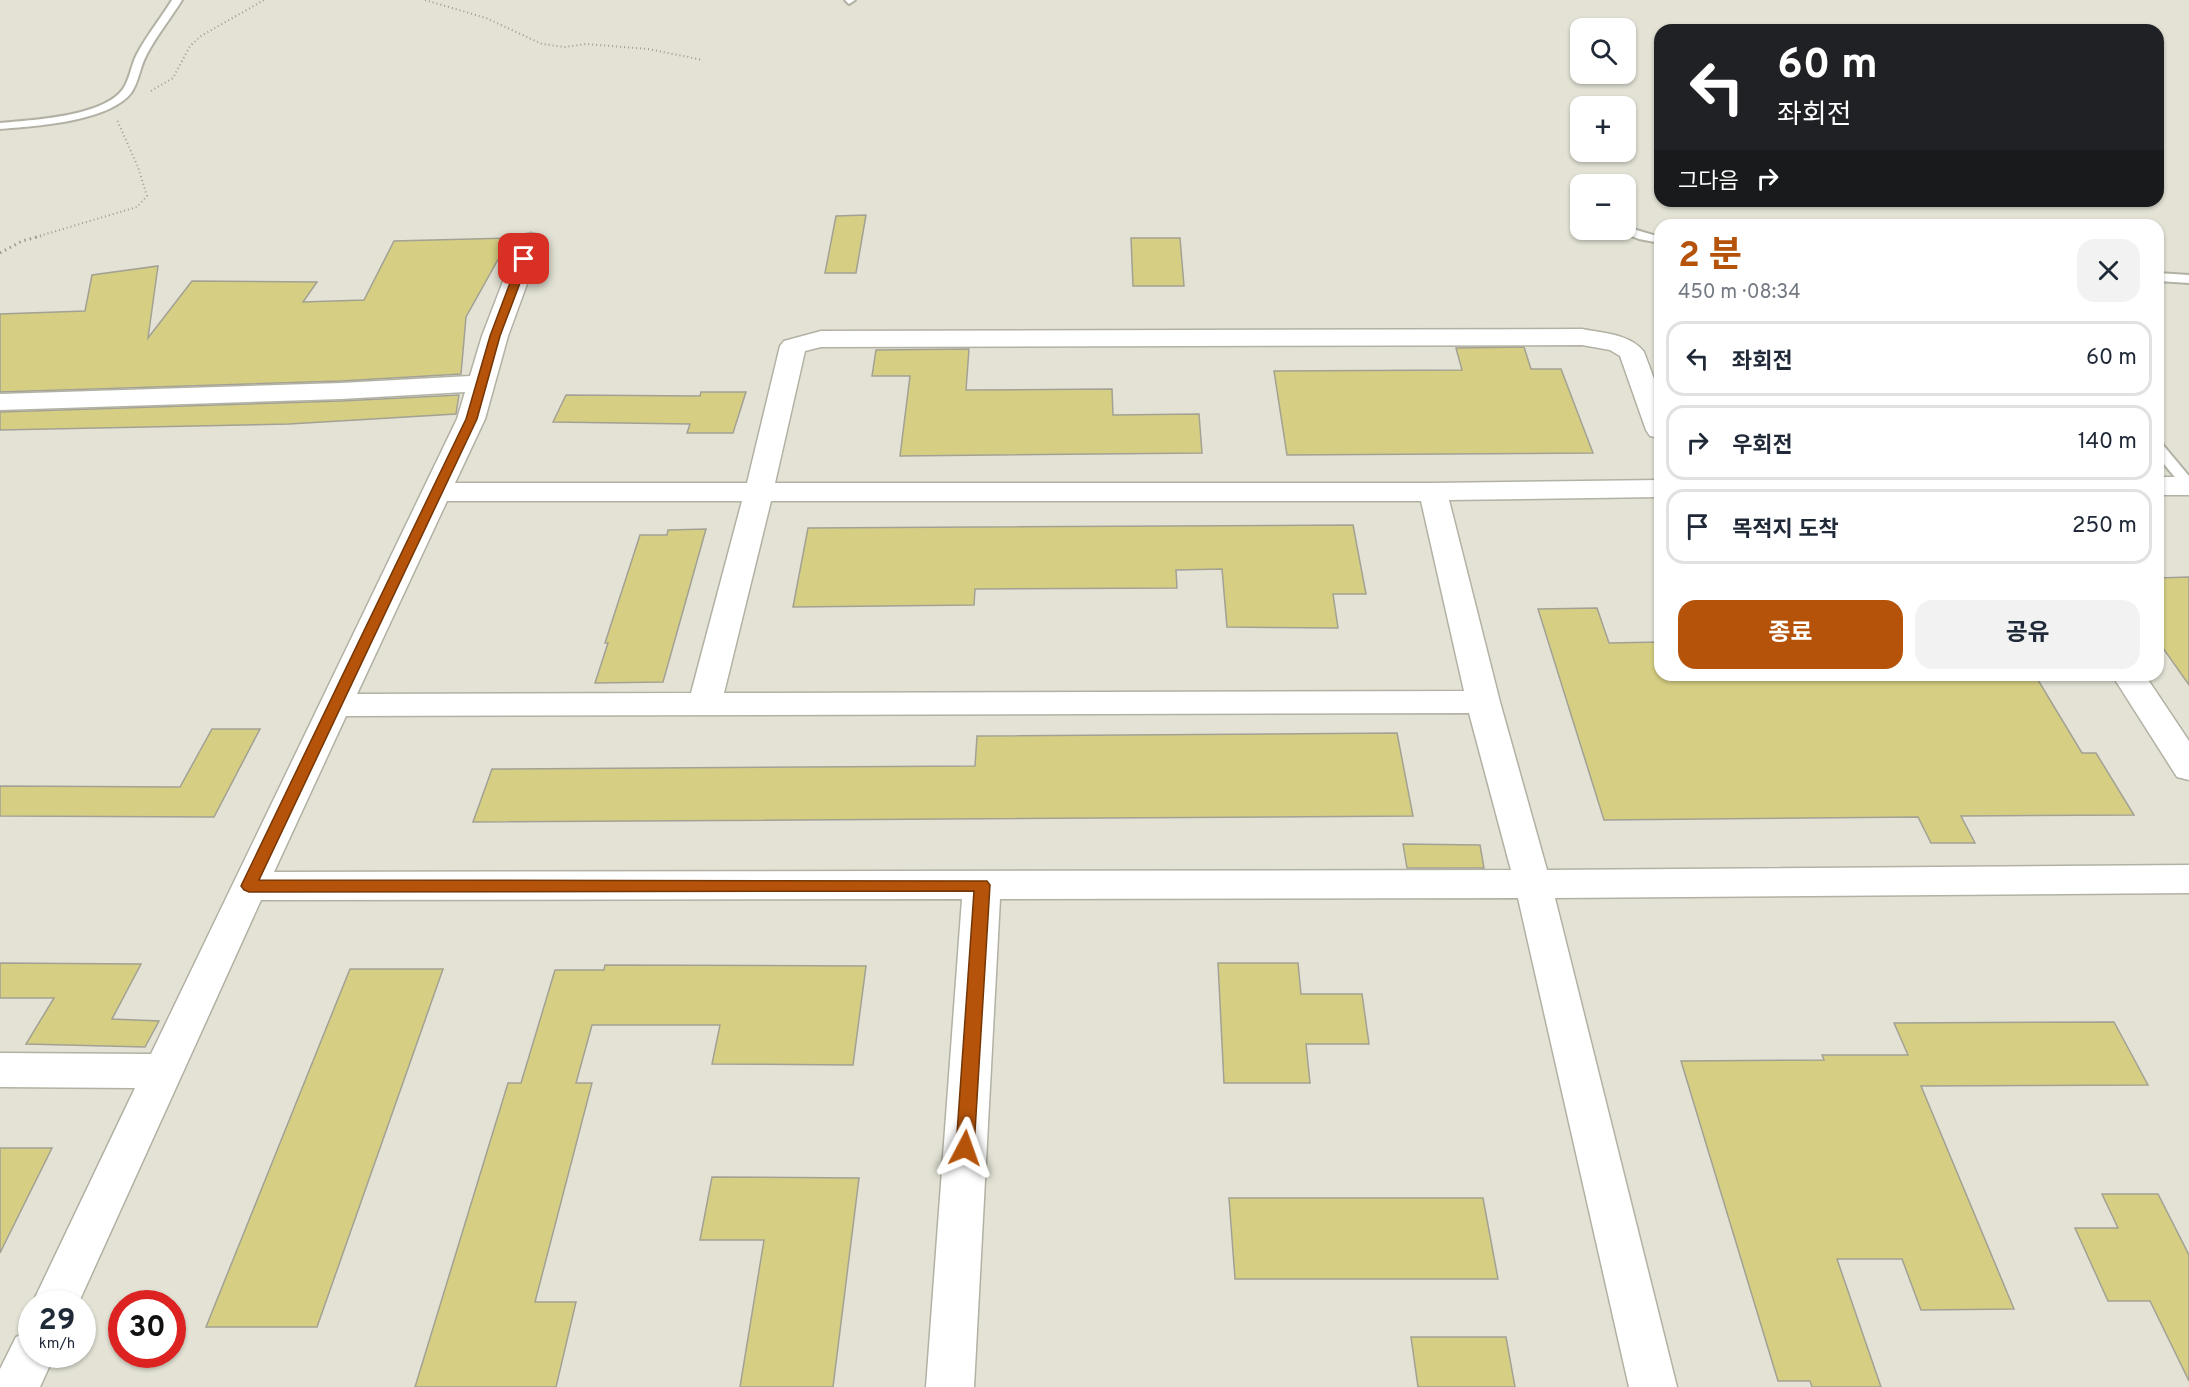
<!DOCTYPE html>
<html lang="ko">
<head>
<meta charset="utf-8">
<style>
	:root { --surface:#fff; --page:#f2f2f3; --text:#1f2937; --muted:#747a83; --line:#e0e1e3; --accent:#b45309 }
	body { margin:0; font-family:Overpass,"Noto Sans KR",sans-serif; background:var(--page); color:var(--text); height:100vh; display:flex; flex-direction:column; font-size:22px; white-space:nowrap }
	* { box-sizing:border-box; margin:0 }
	p { font-size:20px; color:var(--muted) }
	.icon { flex:none; width:33px; height:33px; fill:none; stroke:currentColor; stroke-width:2; stroke-linecap:round; stroke-linejoin:round }
	.map { position:relative; flex:1; overflow:hidden }
	.drawer { position:absolute; left:1654px; top:219px; width:510px; height:462px; display:flex; flex-direction:column; background:var(--surface); border-radius:18px; box-shadow:0 2px 4px #0004 }
	.drawer>* { flex:none }
	.banner { position:absolute; left:1654px; top:24px; width:510px; height:183px; border-radius:18px; box-shadow:0 2px 4px #0004; background:#202124; color:#fff; overflow:hidden }
	.fabs { position:absolute; left:1570px; top:18px; display:grid; gap:12px }
	.fabs a { display:grid; place-items:center; width:66px; height:66px; border-radius:12px; background:var(--surface); box-shadow:0 2px 4px #0004; font-size:30px }
	.speed { position:absolute; left:18px; top:1290px; display:flex; gap:12px; font-size:30px; font-weight:700; text-align:center }
	.speed>* { display:grid; place-content:center; width:78px; height:78px; border-radius:50%; background:var(--surface); box-shadow:0 2px 4px #0004; line-height:1 }
	.speed small { font-size:15px; font-weight:400 }
	.speed .limit { border:9px solid #d22; background:#fff; color:#111 }
	.pin { position:absolute; display:grid; place-items:center; width:51px; height:51px; color:#fff; margin:-26px; border-radius:12px; box-shadow:0 3px 9px #0006 }
	.me { position:absolute; width:66px; margin:-33px; rotate:4deg; stroke-linejoin:round; filter:drop-shadow(0 0 4px #0008) }
	.turn { display:flex; align-items:center; gap:21px; height:126px; padding:0 24px; font-size:27px }
	.turn .icon { width:78px; height:78px; stroke-width:2.5 }
	.turn b { display:block; font-size:42px; line-height:51px }
	.then { display:flex; align-items:center; height:57px; padding:0 24px; background:#0003; gap:12px; font-size:22px }
	.round { display:grid; place-items:center; flex:none; width:63px; height:63px; border-radius:18px; background:var(--page) }
	.summary { display:flex; align-items:center; justify-content:space-between; height:102px; padding:0 24px }
	h1 { font-size:36px; font-weight:700; line-height:45px; color:var(--accent) }
	.button { display:flex; gap:12px; margin-top:auto; padding:12px 24px }
	.button a { flex:1; height:69px; border-radius:18px; background:var(--accent); color:#fff; font-size:24px; font-weight:700; line-height:69px; text-align:center }
	.button a+a { background:var(--page); color:var(--text) }
	ul { padding:0; list-style:none }
	li { display:flex; align-items:center; gap:18px; height:75px; margin:0 12px 9px; padding:0 12px; border:3px solid var(--line); border-radius:18px }
	li div { flex:1 }
	li b { display:block; font-size:22px }
	li em { font-style:normal }
	.map>svg:first-child { display:block }
	.building { fill:#d6cf83; stroke:#a2a194; stroke-width:1.5 }
	.lines { fill:none; stroke-linecap:round; stroke-linejoin:round }
	.service-casing { stroke:#b2b1a4; stroke-width:4 }
	.minor-casing { stroke:#b2b1a4; stroke-width:3 }
	.path-far1 { stroke:#9c9c91; stroke-width:2; stroke-dasharray:1 3; stroke-linecap:butt }
	.path { stroke:#9c9c91; stroke-width:3; stroke-dasharray:1.5 4; stroke-linecap:butt }
	.service { fill:#fff; fill-rule:evenodd }
	.minor { fill:#fff; fill-rule:evenodd }
	.route { fill:#b45309; stroke:#753606; stroke-width:1.5 }
</style>
</head>
<body>
<div class="map">
<svg width="2189" height="1387" viewBox="0 0 2189 1387">
	<rect width="100%" height="100%" fill="#e3e2d5"/>
	<g class="building">
		<polygon points="866,215 856,273 825,273 836,216"/>
		<polygon points="510,238 466,317 461,374 341,381 0,392 0,314 85,311 92,275 158,266 148,338 192,281 317,282 303,302 364,300 394,241"/>
		<polygon points="1131,238 1180,238 1184,286 1133,286"/>
		<polygon points="1524,347 1531,369 1561,369 1593,453 1287,455 1274,371 1462,370 1456,348"/>
		<polygon points="969,349 966,390 1112,389 1113,415 1199,414 1202,453 900,456 910,376 872,376 876,350"/>
		<polygon points="701,392 746,392 733,433 687,433 690,424 553,422 566,395 700,396"/>
		<polygon points="459,395 456,414 289,424 0,430 0,412 341,401"/>
		<polygon points="1353,525 1366,594 1333,594 1338,628 1227,627 1222,569 1176,570 1177,588 975,589 974,605 793,607 808,528"/>
		<polygon points="706,529 663,682 595,683 608,643 605,643 640,535 667,535 668,530"/>
		<polygon points="2189,577 2189,685 2158,641 2158,578"/>
		<polygon points="1597,608 1609,643 1660,642 1660,675 2035,675 2082,753 2096,753 2134,815 1961,816 1975,843 1931,843 1918,817 1604,820 1538,609"/>
		<polygon points="212,729 260,729 214,817 0,816 0,786 180,787"/>
		<polygon points="1397,733 1413,816 473,822 492,769 975,766 977,736"/>
		<polygon points="1403,844 1480,845 1484,868 1407,868"/>
		<polygon points="0,963 141,964 112,1019 159,1021 145,1047 26,1044 54,998 0,998"/>
		<polygon points="1218,963 1298,963 1301,994 1362,994 1369,1044 1306,1044 1310,1083 1224,1083"/>
		<polygon points="605,965 866,966 853,1065 712,1064 720,1025 592,1025 576,1083 592,1083 535,1302 576,1302 556,1387 415,1387 508,1083 521,1083 555,970 604,970"/>
		<polygon points="350,969 443,969 317,1327 206,1327"/>
		<polygon points="2114,1022 2148,1085 1921,1086 2014,1309 1921,1310 1902,1259 1837,1259 1881,1387 1812,1387 1810,1381 1778,1381 1681,1061 1824,1060 1822,1055 1908,1055 1894,1023"/>
		<polygon points="0,1148 52,1148 0,1253"/>
		<polygon points="712,1177 859,1178 833,1387 740,1387 764,1240 700,1240"/>
		<polygon points="2102,1194 2158,1194 2189,1255 2189,1381 2150,1301 2108,1301 2075,1228 2118,1228"/>
		<polygon points="1229,1198 1483,1198 1498,1279 1235,1279"/>
		<polygon points="1411,1337 1506,1337 1515,1387 1418,1387"/>
	</g>
	<g class="lines">
		<g class="service-casing">
			<g id="service">
				<path d="M 172,0 L 182,0 C 171,18 157,35 147,54 C 140,66 139,82 131,93 C 108,122 35,126 0,129 L 0,123 C 31,120 103,117 123,89 C 130,79 131,65 137,54 C 147,35 161,18 172,0 Z"/>
				<polygon points="845,0 855,0 849,4"/>
				<polygon points="1626,227 1660,237 1660,243 1639,239 1621,232 1619,230 1626,230"/>
				<polygon points="2158,273 2189,275 2189,283 2158,281"/>
				<polygon points="2158,444 2163,445 2189,476 2189,489 2184,488 2158,457"/>
			</g>
		</g>
		<g class="minor-casing">
			<g id="minor">
				<path d="M 531,233 L 539,235 L 543,240 L 508,336 L 485,419 L 455,483 L 747,483 L 780,346 L 784,341 L 821,331 L 1582,329 C 1602,333 1631,334 1644,352 L 1660,395 L 1660,438 L 1650,436 L 1646,430 L 1620,356 L 1610,350 L 1582,345 L 821,347 L 805,351 L 775,483 L 1433,483 L 1660,480 L 1660,497 L 1449,500 L 1500,702 L 1547,870 L 2189,865 L 2189,893 L 1555,898 L 1677,1387 L 1629,1387 L 1518,898 L 1000,899 L 974,1387 L 926,1387 L 962,899 L 261,900 L 78,1304 L 32,1304 L 135,1088 L 0,1087 L 0,1053 L 151,1054 L 457,419 L 465,392 L 341,399 L 0,410 L 0,394 L 341,383 L 470,376 L 482,336 L 519,240 L 523,235 ZM 447,501 L 742,501 L 691,693 L 357,694 ZM 771,501 L 1421,501 L 1464,691 L 724,693 ZM 1469,713 L 1511,870 L 274,872 L 346,716 Z"/>
				<rect x="2158" y="477" width="31" height="18"/>
				<polygon points="2112,675 2145,675 2189,741 2189,780 2177,777"/>
				<polygon points="32,1331 32,1354 55,1354 40,1387 0,1387 0,1369 16,1337"/>
			</g>
		</g>
		<g class="path-far1">
			<polyline points="425,0 486,18 542,44 565,47 586,44 648,49 703,60"/>
			<polyline points="151,91 173,78 190,46 201,36 264,0"/>
			<polyline points="36,237 137,207 147,196 138,167 117,120"/>
		</g>
		<polyline class="path" points="0,253 22,241 41,236"/>
		<use href="#service" class="service"/>
		<use href="#minor" class="minor"/>
	</g>
	<polygon class="route" points="524,256 529,259 500,336 477,419 259,880 987,881 990,885 974,1148 971,1153 965,1156 959,1153 956,1148 974,891 249,892 244,890 241,886 466,419 490,336 519,259"/>
</svg>
<div class="fabs">
<a><svg class="icon" aria-label="search" viewBox="0 0 24 24"><circle cx="10" cy="10" r="6"/><path d="M15 15l6 6"/></svg></a>
<a>+</a>
<a>−</a>
</div>
<div class="speed"><div>29<small>km/h</small></div><div class="limit">30</div></div>
<div class="pin" style="left:524px;top:259px;background:#d93025"><svg class="icon" aria-label="arrive" viewBox="0 0 24 24"><path d="M6 21V4h12l-3 4 3 4H6"/></svg></div>
<svg class="me" style="left:965px;top:1148px" viewBox="-20 -20 40 40"><path d="M0-17L14 15 0 8-14 15z" fill="#b45309" stroke="#fff" stroke-width="4"/></svg>
<div class="banner">
<div class="turn"><svg class="icon" aria-label="left" viewBox="0 0 24 24"><path d="M17 20v-9H6M10 6l-5 5 5 5"/></svg><div><b>60 m</b>좌회전</div></div>
<div class="then">그다음<svg class="icon" aria-label="right" viewBox="0 0 24 24"><path d="M7 20v-9h11M14 6l5 5-5 5"/></svg></div>
</div>
<section class="drawer">
<div class="summary"><div><h1>2 분</h1><p>450 m · 08:34</p></div><a class="round"><svg class="icon" aria-label="close" viewBox="0 0 24 24"><path d="M6 6l12 12M18 6L6 18"/></svg></a></div>
<ul>
<li><svg class="icon" aria-label="left" viewBox="0 0 24 24"><path d="M17 20v-9H6M10 6l-5 5 5 5"/></svg><div><b>좌회전</b></div><em>60 m</em></li>
<li><svg class="icon" aria-label="right" viewBox="0 0 24 24"><path d="M7 20v-9h11M14 6l5 5-5 5"/></svg><div><b>우회전</b></div><em>140 m</em></li>
<li><svg class="icon" aria-label="arrive" viewBox="0 0 24 24"><path d="M6 21V4h12l-3 4 3 4H6"/></svg><div><b>목적지 도착</b></div><em>250 m</em></li>
</ul>
<div class="button"><a>종료</a><a>공유</a></div>
</section>
</div>
</body>
</html>
